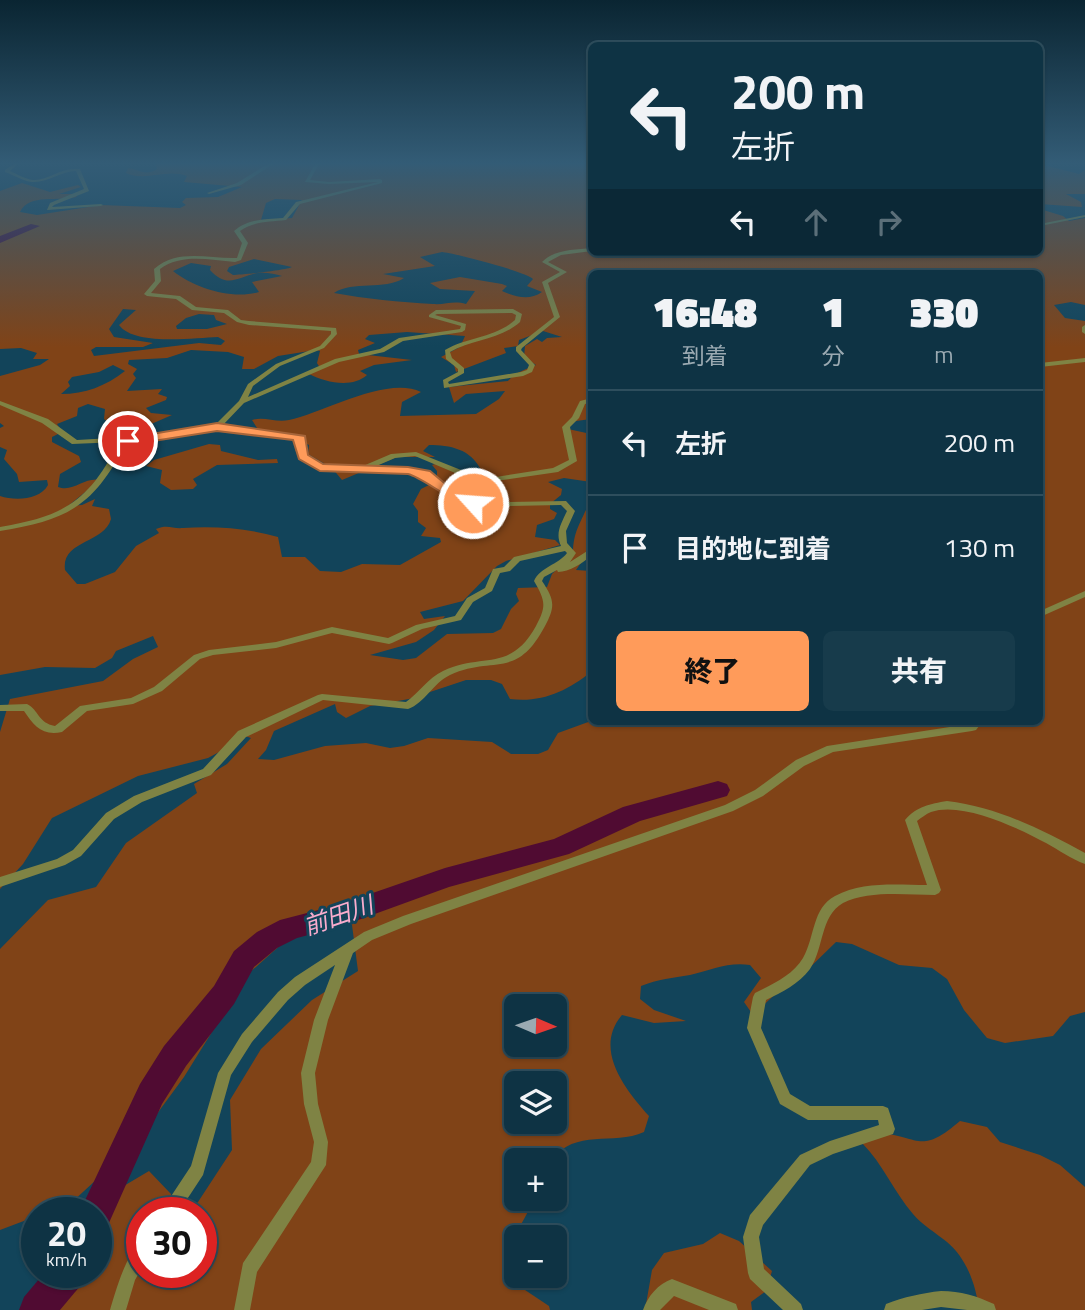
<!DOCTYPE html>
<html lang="ja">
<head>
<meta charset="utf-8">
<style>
	:root { --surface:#0e3344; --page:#173b4b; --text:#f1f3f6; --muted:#9baab2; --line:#2e4e5d; --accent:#ff9b5a }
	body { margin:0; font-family:"Titillium Web","Noto Sans JP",sans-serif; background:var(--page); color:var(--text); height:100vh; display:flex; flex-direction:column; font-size:26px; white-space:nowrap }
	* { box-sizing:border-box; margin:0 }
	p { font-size:23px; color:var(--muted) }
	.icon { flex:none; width:38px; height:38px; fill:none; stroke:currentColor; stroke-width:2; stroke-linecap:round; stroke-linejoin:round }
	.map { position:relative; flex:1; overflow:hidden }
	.sheet { position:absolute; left:588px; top:270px; width:455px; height:455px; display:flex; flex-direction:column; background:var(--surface); border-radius:10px; box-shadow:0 2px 5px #0004,0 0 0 2px var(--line) }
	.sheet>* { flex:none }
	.banner { position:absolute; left:588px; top:42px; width:455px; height:214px; border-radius:10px; box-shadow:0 2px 5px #0004,0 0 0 2px var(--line); background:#0e3344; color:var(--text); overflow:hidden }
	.needle { width:46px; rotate:92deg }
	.tools { position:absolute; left:504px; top:994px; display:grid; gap:14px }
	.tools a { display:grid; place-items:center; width:63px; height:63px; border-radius:10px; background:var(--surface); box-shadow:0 2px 5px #0004,0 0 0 2px var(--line); font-size:35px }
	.speed { position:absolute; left:21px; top:1197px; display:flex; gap:14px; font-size:35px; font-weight:700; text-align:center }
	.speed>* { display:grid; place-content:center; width:91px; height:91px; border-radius:50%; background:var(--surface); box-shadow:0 2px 5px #0004,0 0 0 2px var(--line); line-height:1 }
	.speed small { font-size:18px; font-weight:400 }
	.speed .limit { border:10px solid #d22; background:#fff; color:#111 }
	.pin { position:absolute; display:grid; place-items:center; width:60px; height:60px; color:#fff; margin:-30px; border:4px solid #fff; border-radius:50%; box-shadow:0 2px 7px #0007 }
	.me { position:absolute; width:77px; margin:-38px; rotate:296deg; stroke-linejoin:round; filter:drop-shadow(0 0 5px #0008) }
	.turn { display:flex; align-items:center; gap:24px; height:147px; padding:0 28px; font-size:32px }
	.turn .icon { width:91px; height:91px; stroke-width:2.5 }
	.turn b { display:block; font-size:49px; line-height:60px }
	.lanes { display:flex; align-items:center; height:66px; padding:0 28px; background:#0003; justify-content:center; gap:35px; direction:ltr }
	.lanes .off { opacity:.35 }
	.eta { display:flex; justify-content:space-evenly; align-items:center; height:119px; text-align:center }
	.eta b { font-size:42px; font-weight:800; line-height:49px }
	.button { display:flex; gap:14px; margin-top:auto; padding:14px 28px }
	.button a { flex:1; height:80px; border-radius:10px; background:var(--accent); color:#111; font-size:28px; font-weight:800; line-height:80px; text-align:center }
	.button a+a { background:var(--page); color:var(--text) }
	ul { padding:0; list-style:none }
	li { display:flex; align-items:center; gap:21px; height:105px; padding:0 28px; border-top:2px solid var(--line) }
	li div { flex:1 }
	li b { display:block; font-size:26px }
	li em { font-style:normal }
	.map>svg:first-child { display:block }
	.green { fill:#804317; fill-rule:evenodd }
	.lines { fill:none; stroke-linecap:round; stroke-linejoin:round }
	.river { fill:#500b32; fill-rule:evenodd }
	.street { fill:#7f8344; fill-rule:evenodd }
	.route { fill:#ff9b5a; stroke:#a6653a; stroke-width:2 }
	.labels { text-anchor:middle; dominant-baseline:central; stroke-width:6; stroke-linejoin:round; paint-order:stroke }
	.near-water-label { font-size:24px; font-style:italic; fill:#f9accd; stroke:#12445a }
</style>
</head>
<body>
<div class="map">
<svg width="1085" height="1310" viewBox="0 0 1085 1310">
	<rect width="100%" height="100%" fill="#12445a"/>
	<g class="green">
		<path d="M 156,164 L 591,164 L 592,252 L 1040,252 L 1040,209 L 1063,216 L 1069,221 L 1085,218 L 1085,305 L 1071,302 L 1054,305 L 1065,318 L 1085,321 L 1085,1012 L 1070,1016 L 1053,1036 L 1005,1043 L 987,1038 L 964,1010 L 947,979 L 932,968 L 899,965 L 852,944 L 836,942 L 798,979 L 785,985 L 753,1015 L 744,1002 L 761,978 L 750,965 C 727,962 712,970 690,975 C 673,978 658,979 641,986 L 640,999 L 654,1010 L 686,1021 L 654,1023 L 622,1015 C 593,1049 625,1089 649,1116 L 644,1132 C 613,1146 575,1128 552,1160 L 516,1160 L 516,1199 L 534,1199 C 518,1236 505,1237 513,1282 L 549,1306 L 550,1310 L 28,1310 L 25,1297 L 47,1272 L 96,1272 L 96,1215 L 117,1190 L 149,1171 L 171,1194 L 170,1213 L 142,1213 L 142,1272 L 201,1272 L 201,1213 L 188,1213 L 198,1202 L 232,1150 L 230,1100 L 261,1049 L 312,1000 L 358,971 L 352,925 L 324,922 L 295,932 L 248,974 L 184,1077 L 134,1145 L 71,1203 L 37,1213 L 37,1216 L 0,1230 L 0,949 L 48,900 L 96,887 L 126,843 L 197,793 L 194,784 L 227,764 L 251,738 L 239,734 L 221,751 L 208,758 L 138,776 L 52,818 L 23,864 L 0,889 L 0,732 L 10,699 L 103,681 L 133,659 L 158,647 L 153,636 L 116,651 L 112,658 L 95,668 L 45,667 L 0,675 L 0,496 C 15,501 40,500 48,485 L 47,480 L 19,482 L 17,474 L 4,459 L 7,450 L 0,447 L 0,428 L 4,426 L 0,423 L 0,376 L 40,365 L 49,359 L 33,359 L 37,353 L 21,348 L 0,349 L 0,191 L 22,183 L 50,192 L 78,185 L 81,187 L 59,194 L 78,194 L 76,197 C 59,202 29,193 20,212 L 37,215 L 101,205 L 180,208 L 186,205 L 182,202 L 186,198 L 218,197 L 242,187 L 184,182 L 187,176 C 166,168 146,182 126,173 L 128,168 C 139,169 145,177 157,169 ZM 275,199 L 302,200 L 292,218 L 261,220 L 266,203 ZM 442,252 C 454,253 527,272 533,279 L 527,286 L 542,292 C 529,301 516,297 502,291 L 507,286 L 502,284 L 460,277 L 430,283 L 440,289 L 475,291 L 466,304 C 453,300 446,305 433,304 C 399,302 366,299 334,293 C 353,280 384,291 404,278 L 383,274 L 435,266 L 420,257 ZM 254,259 L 292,267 C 287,270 242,275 233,275 L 227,271 L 229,267 ZM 191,263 L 211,266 L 210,270 C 228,290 239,276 258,273 C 266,272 275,274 282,276 L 252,282 L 259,292 C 232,300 194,288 173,271 ZM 592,273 L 1040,273 L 1040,721 L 591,721 L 558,733 L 548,750 L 538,754 L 511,754 L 492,742 L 428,738 L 404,746 L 390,748 L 366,743 L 325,746 L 274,760 L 258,759 L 266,750 L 274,731 L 335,704 L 337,712 L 346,718 L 370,706 L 409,699 L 466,680 L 491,680 L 502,684 L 510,699 C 542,703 567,691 591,672 L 591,571 L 576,570 L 591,548 L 591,497 C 584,519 573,528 573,553 L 552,574 L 547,587 L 518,588 L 516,594 L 519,601 L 511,609 L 501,629 L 493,633 L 447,634 L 416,658 L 403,660 L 370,655 L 416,642 L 434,630 L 445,616 L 424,619 L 420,612 L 463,601 L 497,566 L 506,561 L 560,545 L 555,540 L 535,537 L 537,525 L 554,519 L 557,513 L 550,509 L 550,504 L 561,495 L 562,489 L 548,482 L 564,478 L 591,482 L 591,434 L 568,429 L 569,422 L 591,419 ZM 123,309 L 136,310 L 119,325 C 134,346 193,338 218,337 L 225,341 L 221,345 L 199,343 L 94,356 L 91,350 L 96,347 L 143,347 L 153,343 L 114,337 L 109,329 ZM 199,314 L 214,315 L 216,320 L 227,324 L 207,329 L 177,329 L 176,326 L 186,318 ZM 543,331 L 562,337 L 547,338 L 542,342 L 537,339 L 525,346 L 524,357 L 536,365 C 527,369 515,372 508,381 L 449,387 L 454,403 L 466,394 L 505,391 L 499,399 L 476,414 L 400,416 L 402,402 L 421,392 C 387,375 323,413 289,420 C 276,423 264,416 252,420 L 259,431 L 293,436 L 309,445 L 308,454 L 332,468 L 342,480 L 397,457 L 435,457 L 423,451 L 429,445 C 450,445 471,449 481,470 L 477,480 L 438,463 L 432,465 L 437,471 L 437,481 L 421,489 L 413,504 L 418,511 L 418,522 L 426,528 L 421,536 L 440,538 L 441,542 L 400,565 L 362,564 L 341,572 L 320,571 L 305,557 L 282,557 L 278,537 C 247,528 215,526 183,528 C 172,529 168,524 156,529 L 159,533 L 136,546 L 115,572 L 85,584 L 77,584 L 65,570 C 61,540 104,544 111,519 L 109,509 L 92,506 L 95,499 L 82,505 L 68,506 L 100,480 C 84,477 73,493 58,487 L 60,474 L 81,462 L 79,456 L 52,442 L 52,437 L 62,432 L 57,424 L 77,416 L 78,408 L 88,404 L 105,409 L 104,419 L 109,423 L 108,429 L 114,429 L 116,423 L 113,421 L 124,414 L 135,415 L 142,428 L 172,415 L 151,413 L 146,408 L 166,400 L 167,397 L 158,394 L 162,389 L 127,391 L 136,378 L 133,374 L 137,369 L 128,364 L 129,360 L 167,358 L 191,350 L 228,352 L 244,357 L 242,369 L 254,369 L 278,356 L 316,350 L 320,351 L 317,363 L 320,368 L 309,374 C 326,383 353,388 367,375 L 360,371 L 374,365 L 412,360 L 359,354 L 358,350 L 375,343 L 365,339 L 369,335 L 407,332 L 465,336 L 460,347 L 441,357 L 454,365 L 456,372 L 506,353 L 504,348 L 518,346 L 519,340 ZM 113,365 L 125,371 C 106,386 85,394 61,394 L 70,386 L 68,382 L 72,377 L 99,372 ZM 516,1006 L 555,1006 L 555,1045 L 516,1045 ZM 516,1083 L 555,1083 L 555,1122 L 516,1122 Z"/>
		<polygon points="1040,164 1079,174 1085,170 1085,194 1066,194 1081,202 1082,207 1040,204"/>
		<polygon points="209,444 220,445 221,451 258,460 277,459 278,463 217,465 193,479 197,485 193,489 171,490 160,483 162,470 146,466 154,460"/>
		<path d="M 960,1121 L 987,1127 L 1000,1142 L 1040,1155 L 1060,1165 L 1085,1187 L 1085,1310 L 979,1310 C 976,1285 967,1259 947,1242 C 936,1233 922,1225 913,1214 C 894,1192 883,1164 862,1143 L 875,1132 C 921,1136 919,1156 960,1121 Z"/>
		<polygon points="720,1233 739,1241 772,1271 766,1291 751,1302 752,1310 645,1310 652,1270 664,1253 703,1244"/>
	</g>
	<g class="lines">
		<g class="river">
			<polygon points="31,224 40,226 0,243 0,236"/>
			<polygon points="718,781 727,784 730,790 727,796 640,821 569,854 449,887 339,927 297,938 277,948 254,967 234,1004 186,1066 162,1104 108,1225 96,1230 96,1213 79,1213 140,1084 164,1046 214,986 234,951 257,932 280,920 338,905 445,868 554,839 623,807"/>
			<polygon points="45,1272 86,1272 81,1285 60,1310 19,1310 24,1297"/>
		</g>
		<g class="street">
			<path d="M 14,164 L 18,164 L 10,171 C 17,174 25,179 33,180 C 48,181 60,167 80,169 L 89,191 L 54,205 L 52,207 L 101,204 L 103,205 L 101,206 L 47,210 L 50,203 L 84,189 L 76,171 C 61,171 48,183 32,182 C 23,181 14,175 5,172 L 5,170 Z"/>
			<polygon points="268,164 273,164 241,185 209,194 207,193 237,183"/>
			<path d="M 315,164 L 319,164 L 310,180 L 329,182 L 380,179 L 382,180 L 382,183 L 300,204 L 286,220 C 269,222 254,221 240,231 L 248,243 L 241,260 L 235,262 C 210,260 181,253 160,269 L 161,281 L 151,293 L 180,296 L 196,307 L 228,310 L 241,320 L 249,321 L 336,328 L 337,334 L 324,348 L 280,366 L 253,386 L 248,397 L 335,359 L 380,349 L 399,338 L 460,329 L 461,326 L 429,317 L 429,315 L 436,310 L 513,309 L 522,314 L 520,322 C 500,340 473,339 450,352 L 452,358 L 464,368 L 464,373 L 448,382 L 449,384 L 521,372 L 527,370 L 529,365 L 516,351 L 516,347 L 554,317 L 542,282 L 560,272 L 542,262 C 555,249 574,250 592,248 L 592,251 L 561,255 L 548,262 L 567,272 L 548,283 L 560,317 L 522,348 L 521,350 L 535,365 L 532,372 L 523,376 L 444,388 L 443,380 L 458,372 L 458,369 L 446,359 L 445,350 C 467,337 495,338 515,320 L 516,315 L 512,313 L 437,314 L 435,315 L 466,324 L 465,330 L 462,332 L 403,341 L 384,352 L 339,362 L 244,403 L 222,426 L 304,436 L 303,449 L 306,456 L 322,465 L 363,466 L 391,454 L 416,452 L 471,474 L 496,477 L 553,468 L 569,460 L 562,427 L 572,417 L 580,401 L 592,398 L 592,402 L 585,404 L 579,418 L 570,427 L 577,461 L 558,472 L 496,481 L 467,478 L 415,456 L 395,458 L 374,467 L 408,468 L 429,472 L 447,487 L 491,505 L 509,502 L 566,501 L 575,511 L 566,531 L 567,543 L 576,553 L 570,562 L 592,548 L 592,555 C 583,563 569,572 558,572 L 557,570 L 544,577 L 542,581 C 554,599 556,606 545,626 C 516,681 493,655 450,675 C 433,683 425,703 408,709 L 323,700 L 246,737 L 211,775 L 142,802 L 114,819 L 81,856 L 65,865 L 0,887 L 0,877 L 57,859 L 73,850 L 106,813 L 134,796 L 203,769 L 238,731 L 318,695 L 322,694 L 406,702 C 419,693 428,678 443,671 C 483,652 510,673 536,626 C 547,606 545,600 534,581 C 540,567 558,565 567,553 L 565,551 L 520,561 L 510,571 L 500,573 L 492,591 L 473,602 L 461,620 L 422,629 L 392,643 L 389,644 L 332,633 L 276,648 L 213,655 L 200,659 L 162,691 L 133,704 L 87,711 L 62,732 C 42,736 34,726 24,711 L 0,711 L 0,705 L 27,704 C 39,710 38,723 55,726 L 80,706 L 131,698 L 154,687 L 194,655 L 209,650 L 276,642 L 332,627 L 388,638 L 416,625 L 455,616 L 467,598 L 485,588 L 493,569 L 504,567 L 514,557 L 561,546 C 555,533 561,524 567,511 L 561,505 L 509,506 L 490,510 L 441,491 L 423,476 L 408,472 L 317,469 L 300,459 L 295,449 L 297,440 L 217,429 L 164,439 L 127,441 C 95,505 69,520 0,531 L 0,527 C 65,516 89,501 119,442 L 72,444 L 42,423 L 0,405 L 0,401 L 48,419 L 77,440 L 164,435 L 215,425 L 239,401 L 248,384 L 276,364 L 320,346 L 331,334 L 331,331 L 249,325 L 237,322 L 224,313 L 192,310 L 176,299 L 147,296 L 144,294 L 155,281 L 154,269 C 178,248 208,259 237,258 L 242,243 L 234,231 C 248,219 265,219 283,218 L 296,202 L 378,182 L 329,184 L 305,182 Z"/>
			<polygon points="1085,215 1085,217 1040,226 1040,224"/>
			<polygon points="1085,325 1085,334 1082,332 1082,327"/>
			<polygon points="1085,358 1085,362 1040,367 1040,363"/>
			<polygon points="1085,591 1085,597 1040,617 1040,611"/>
			<polygon points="972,721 983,721 976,730 972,731 833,752 804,766 763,796 733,811 411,924 372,940 353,953 328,1020 315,1073 318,1104 328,1142 326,1165 257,1272 250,1310 234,1310 243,1263 311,1162 314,1142 304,1104 301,1073 314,1020 335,965 305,985 288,1000 252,1042 231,1075 203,1175 178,1213 160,1213 191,1166 218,1073 242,1034 278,992 295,977 364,932 403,916 725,805 755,790 796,760 827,746 969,724"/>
			<path d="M 947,801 C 997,807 1041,829 1085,853 L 1085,864 C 1071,859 1059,850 1046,843 C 1018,828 962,801 931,812 C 926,814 921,818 917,821 L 941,890 L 939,893 L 935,895 C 908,895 868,890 843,903 C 820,916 824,949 810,969 C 799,984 782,992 766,1000 L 761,1028 L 790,1094 L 810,1106 L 883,1106 L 888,1108 L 895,1129 L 893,1134 L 833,1154 L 810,1165 L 763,1225 L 759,1237 L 764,1269 L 801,1304 L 803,1310 L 783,1310 L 750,1279 L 748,1273 L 743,1237 L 748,1221 L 750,1215 L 800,1155 L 830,1141 L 879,1125 L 878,1120 L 808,1120 L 780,1104 L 747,1028 L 753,997 L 755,993 C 773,984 793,975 803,958 C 815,937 812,908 835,896 C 863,881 897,885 927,885 L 905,820 C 917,806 930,804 947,801 Z"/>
			<path d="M 142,1244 L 142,1268 L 135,1280 L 126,1310 L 110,1310 C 115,1294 126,1251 142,1244 Z"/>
			<path d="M 672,1279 L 736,1304 L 738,1310 L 709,1310 L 674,1296 L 660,1310 L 643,1310 C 648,1296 658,1284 672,1279 Z"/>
			<path d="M 941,1291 C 961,1291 976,1296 994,1304 L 996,1310 L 967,1310 L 941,1307 L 922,1310 L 884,1310 L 886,1304 C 904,1297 922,1293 941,1291 Z"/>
		</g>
	</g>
	<linearGradient id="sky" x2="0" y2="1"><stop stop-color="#0a2532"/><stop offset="0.47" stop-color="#335c76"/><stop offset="1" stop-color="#335c76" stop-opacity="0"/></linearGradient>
	<rect width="1085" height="347" fill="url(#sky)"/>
	<path class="route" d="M 217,423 L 305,436 L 308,455 L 323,464 L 408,467 L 430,471 L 449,487 L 480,503 C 465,515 426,478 408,474 L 320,471 L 299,459 L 293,440 L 217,431 L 128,445 L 122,441 L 128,438 Z"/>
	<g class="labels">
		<g class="near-water-label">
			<text transform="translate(338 915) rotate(-19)">前田川</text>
		</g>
	</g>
</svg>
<div class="tools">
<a><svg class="needle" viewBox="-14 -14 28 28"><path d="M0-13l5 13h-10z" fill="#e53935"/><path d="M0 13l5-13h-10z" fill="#9baab2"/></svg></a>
<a><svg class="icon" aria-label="layers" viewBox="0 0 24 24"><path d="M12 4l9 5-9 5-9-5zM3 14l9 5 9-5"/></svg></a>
<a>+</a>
<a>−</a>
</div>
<div class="speed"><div>20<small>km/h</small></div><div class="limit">30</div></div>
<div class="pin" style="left:128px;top:441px;background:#d93025"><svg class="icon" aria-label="arrive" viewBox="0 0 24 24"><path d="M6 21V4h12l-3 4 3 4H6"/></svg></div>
<svg class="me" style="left:473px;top:503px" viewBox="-20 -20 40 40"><circle r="17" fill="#ff9b5a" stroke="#fff" stroke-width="3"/><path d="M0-11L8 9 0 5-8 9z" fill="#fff"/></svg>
<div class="banner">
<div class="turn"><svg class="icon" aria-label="left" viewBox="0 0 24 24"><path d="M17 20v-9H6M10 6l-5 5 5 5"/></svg><div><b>200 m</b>左折</div></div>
<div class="lanes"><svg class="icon" aria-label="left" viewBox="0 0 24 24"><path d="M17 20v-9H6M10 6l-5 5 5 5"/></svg><svg class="icon off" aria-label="ahead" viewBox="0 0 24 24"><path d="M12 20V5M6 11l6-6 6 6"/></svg><svg class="icon off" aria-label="right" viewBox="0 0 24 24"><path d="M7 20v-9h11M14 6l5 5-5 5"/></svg></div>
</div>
<section class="sheet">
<div class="eta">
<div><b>16:48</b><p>到着</p></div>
<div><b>1</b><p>分</p></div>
<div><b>330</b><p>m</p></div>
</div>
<ul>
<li><svg class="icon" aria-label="left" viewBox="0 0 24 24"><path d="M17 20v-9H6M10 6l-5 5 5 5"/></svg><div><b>左折</b></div><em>200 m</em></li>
<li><svg class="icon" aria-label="arrive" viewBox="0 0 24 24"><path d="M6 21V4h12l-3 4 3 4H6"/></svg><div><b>目的地に到着</b></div><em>130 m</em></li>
</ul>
<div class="button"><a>終了</a><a>共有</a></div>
</section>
</div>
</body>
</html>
